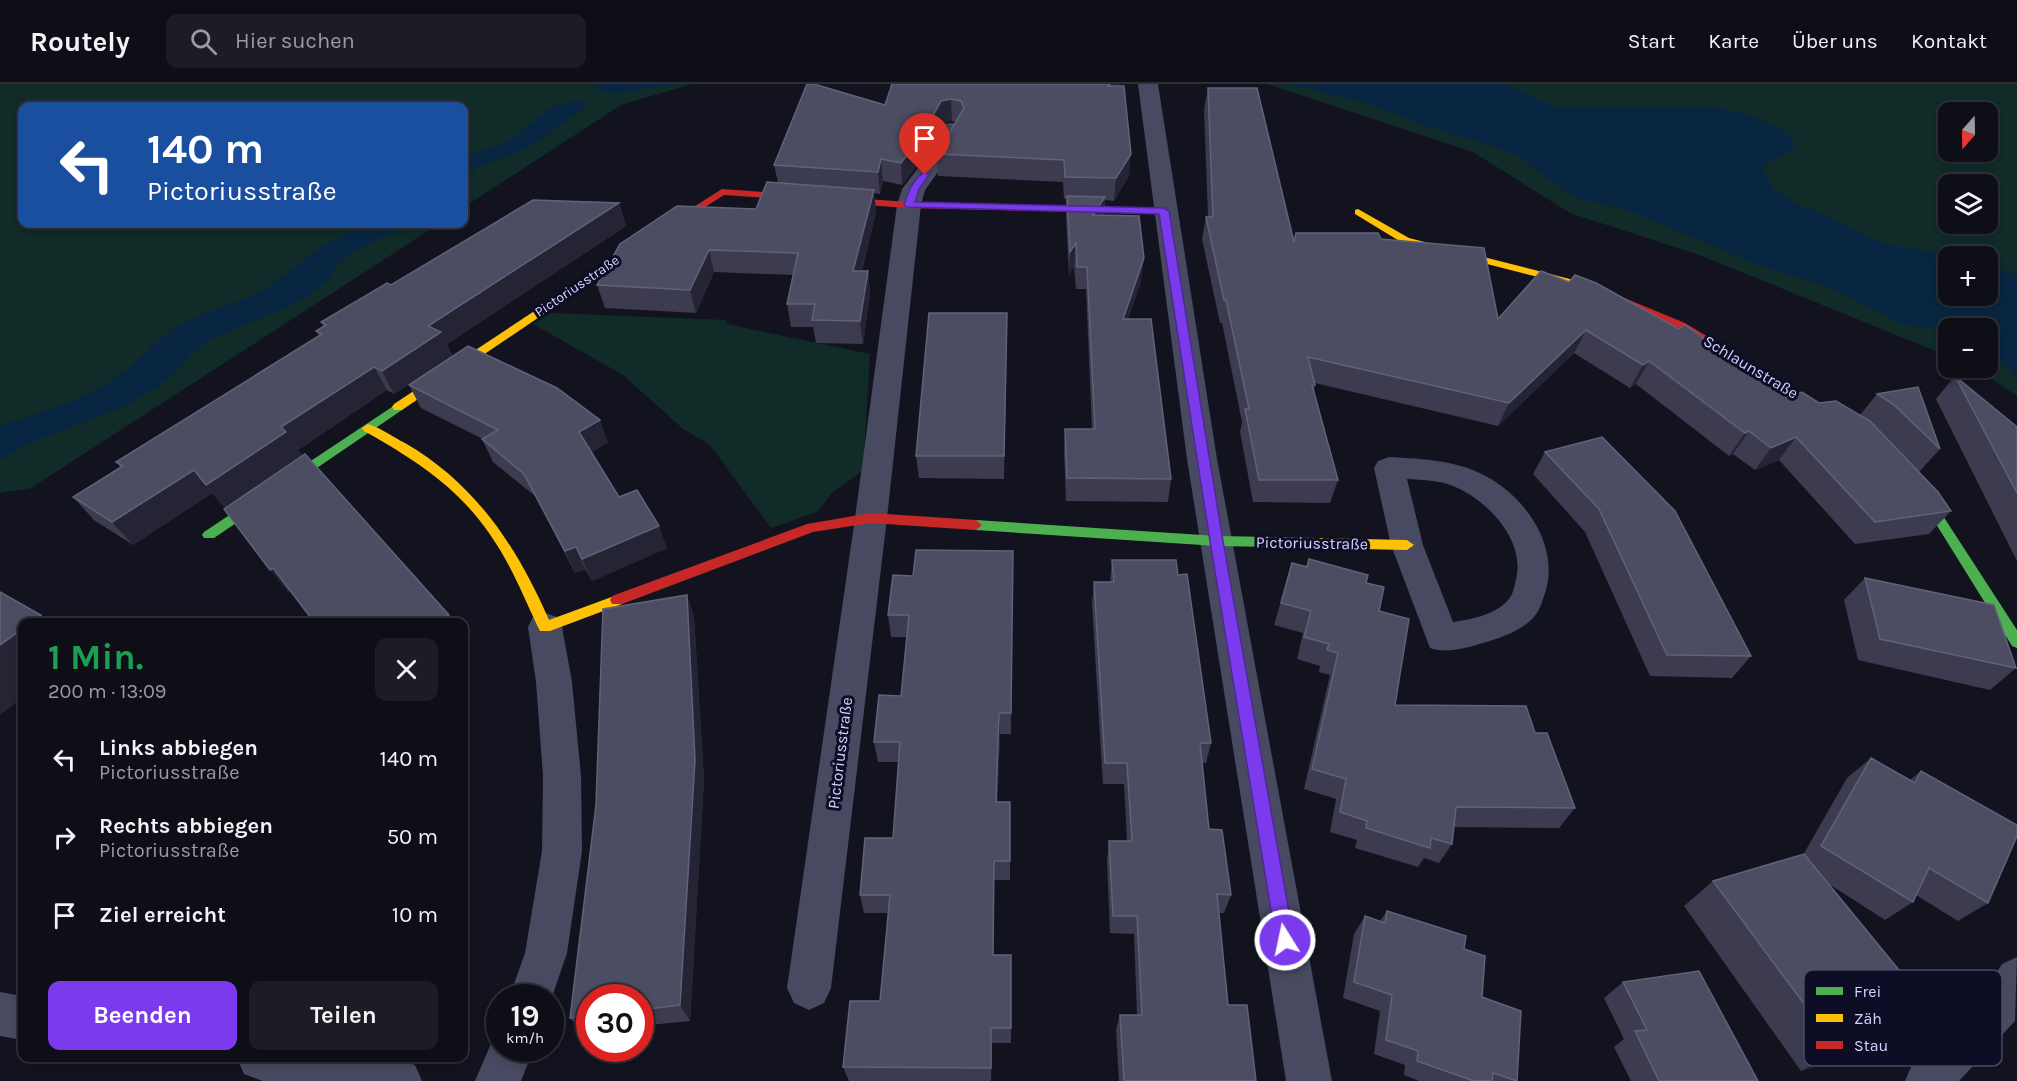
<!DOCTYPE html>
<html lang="de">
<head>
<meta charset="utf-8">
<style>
	:root { --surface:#0e0e17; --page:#1c1c24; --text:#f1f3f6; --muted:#9b9ca1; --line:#2e2e36; --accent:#7c3aed }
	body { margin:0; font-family:Karla,sans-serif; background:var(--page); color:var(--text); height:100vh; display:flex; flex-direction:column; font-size:22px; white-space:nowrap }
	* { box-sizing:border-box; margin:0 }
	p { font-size:20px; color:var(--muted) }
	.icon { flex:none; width:33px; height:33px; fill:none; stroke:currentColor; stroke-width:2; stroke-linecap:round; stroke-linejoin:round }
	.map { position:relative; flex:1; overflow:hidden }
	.sheet { position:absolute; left:18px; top:534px; width:450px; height:444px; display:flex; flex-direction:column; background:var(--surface); border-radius:12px; box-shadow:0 3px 9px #0003,0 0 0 2px var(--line) }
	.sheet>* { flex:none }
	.guide { position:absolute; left:18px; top:18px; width:450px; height:126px; border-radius:12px; box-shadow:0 3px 9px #0003,0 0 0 2px var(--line); background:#1a4fa0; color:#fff; overflow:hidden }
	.needle { width:39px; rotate:200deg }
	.fabs { position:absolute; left:1938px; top:18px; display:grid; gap:12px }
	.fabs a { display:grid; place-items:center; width:60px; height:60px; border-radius:12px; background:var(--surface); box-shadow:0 3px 9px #0003,0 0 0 2px var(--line); font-size:30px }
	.speed { position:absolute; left:486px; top:900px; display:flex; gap:12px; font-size:30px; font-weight:700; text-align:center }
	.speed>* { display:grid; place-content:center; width:78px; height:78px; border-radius:50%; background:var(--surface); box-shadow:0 3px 9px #0003,0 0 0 2px var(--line); line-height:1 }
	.speed small { font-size:15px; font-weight:400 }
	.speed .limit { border:9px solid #d22; background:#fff; color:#111 }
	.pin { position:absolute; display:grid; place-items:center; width:51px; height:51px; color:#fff; margin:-62px -26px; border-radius:50% 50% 50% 0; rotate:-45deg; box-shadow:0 0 6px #0007 }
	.pin .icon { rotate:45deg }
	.me { position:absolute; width:66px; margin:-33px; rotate:350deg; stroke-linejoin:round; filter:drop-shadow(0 0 4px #0008) }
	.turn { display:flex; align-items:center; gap:21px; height:126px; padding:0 30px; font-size:27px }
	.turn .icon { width:78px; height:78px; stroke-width:2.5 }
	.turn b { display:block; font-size:42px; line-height:51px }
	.round { display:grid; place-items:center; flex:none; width:63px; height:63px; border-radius:12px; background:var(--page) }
	.head { display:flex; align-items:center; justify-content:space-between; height:102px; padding:0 30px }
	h1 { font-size:36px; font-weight:700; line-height:45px; color:#1e9e55 }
	.cta { display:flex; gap:12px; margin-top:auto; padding:12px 30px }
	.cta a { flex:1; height:69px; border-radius:12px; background:var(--accent); color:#fff; font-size:24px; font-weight:700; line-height:69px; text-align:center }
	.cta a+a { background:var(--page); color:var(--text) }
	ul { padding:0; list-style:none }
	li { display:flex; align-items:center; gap:18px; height:78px; padding:0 30px }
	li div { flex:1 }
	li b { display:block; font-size:22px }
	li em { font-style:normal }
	header { display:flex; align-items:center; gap:36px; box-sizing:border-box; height:84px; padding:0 30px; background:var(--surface); border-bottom:2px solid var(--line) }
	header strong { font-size:28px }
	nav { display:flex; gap:33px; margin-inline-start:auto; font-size:21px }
	.search { width:420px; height:54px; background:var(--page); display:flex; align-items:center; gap:15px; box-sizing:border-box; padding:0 21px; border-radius:12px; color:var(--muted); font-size:22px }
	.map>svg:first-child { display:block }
	.green { fill:#102b28; fill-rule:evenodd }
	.water { fill:#082641 }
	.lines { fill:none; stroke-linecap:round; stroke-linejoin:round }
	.street { fill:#474a60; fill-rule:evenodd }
	.fast { fill:#4caf50; fill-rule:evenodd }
	.slow { fill:#ffc107; fill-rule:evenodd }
	.jam { fill:#c62828; fill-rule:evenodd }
	.wall { fill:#3c3b4f }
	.shaded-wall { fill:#252434 }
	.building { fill:#4c4c62; stroke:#61617b; stroke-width:1.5 }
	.route { fill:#7c3aed; stroke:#51269a; stroke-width:1.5 }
	.labels { text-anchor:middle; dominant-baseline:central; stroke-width:6; stroke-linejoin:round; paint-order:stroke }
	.far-street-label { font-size:14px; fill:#d1d4ff; stroke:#0d0d25 }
	.street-label { font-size:16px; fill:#d1d4ff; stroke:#0d0d25 }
	.key { fill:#0d0d25; stroke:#484966; stroke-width:1.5 }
	.key-label { font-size:16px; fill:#d1d4ff }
</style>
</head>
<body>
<header>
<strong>Routely</strong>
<div class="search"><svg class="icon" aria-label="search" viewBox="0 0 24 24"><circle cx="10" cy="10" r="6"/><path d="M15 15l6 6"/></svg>Hier suchen</div>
<nav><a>Start</a><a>Karte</a><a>Über uns</a><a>Kontakt</a></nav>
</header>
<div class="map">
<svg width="2017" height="997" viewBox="0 0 2017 997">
	<rect width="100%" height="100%" fill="#13131f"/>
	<g class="green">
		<polygon points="0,0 692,0 621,21 464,123 464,22 22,22 22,140 439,140 31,404 0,409"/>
		<path d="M 1267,0 L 2017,0 L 2017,312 L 1975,284 L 1988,284 L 1988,244 L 1948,244 L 1948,272 L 1699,171 L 1570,129 L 1473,68 ZM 1948,28 L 1988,28 L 1988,68 L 1948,68 ZM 1948,100 L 1988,100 L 1988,140 L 1948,140 ZM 1948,172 L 1988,172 L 1988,212 L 1948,212 Z"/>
		<polygon points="551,229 727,236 726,240 870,270 863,387 833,408 817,428 771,444 710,361 682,344 623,291 533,240"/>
	</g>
	<g class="water">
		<polygon points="592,0 675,0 618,9 603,8"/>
		<path d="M 1288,0 L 1503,0 L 1543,18 L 1562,24 L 1710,23 L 1739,28 L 1779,43 L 1792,54 L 1796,61 C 1786,72 1773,73 1762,83 L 1773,104 L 1796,120 L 1819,128 L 1871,154 L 1894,162 L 1956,172 L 1948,172 L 1948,212 L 1988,212 L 1988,180 L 2017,192 L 2017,294 L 1988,266 L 1988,244 L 1948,244 L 1948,249 L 1930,244 L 1901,240 L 1834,205 L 1756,180 L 1628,126 L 1574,113 L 1518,72 L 1499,64 L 1425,42 L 1367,19 Z"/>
		<path d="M 576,16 L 585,18 L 585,22 C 566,37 545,55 523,66 C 504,75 480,79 464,93 L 464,74 L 510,56 L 552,23 Z"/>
		<path d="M 375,140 L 413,140 L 353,168 L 337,180 L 327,197 L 305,215 L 209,256 L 191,270 L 176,287 L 156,304 L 125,322 L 25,361 L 0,377 L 0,343 C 35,329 74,320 106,300 C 133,285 151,259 177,243 C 201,228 228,223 253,211 C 278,199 295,182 317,166 C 334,154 356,147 375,140 Z"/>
	</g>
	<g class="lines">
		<g class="street">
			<polygon points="1138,0 1158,0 1217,375 1332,997 1286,997 1187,375"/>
			<polygon points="952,39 960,40 963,45 946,77 925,106 921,121 887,434 831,904 824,919 809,926 794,919 787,904 855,434 897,121 902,105 925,75 941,45 944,40"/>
			<path d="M 1389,373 C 1424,375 1460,376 1491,395 C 1531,419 1562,469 1543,515 C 1541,522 1538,529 1532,535 C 1519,548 1500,554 1483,559 C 1466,564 1447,570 1430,564 L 1391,461 L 1374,384 L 1378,377 ZM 1407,395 C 1422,396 1439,396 1453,402 C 1488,416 1528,458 1515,499 C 1514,505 1512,512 1508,516 C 1495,531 1472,535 1453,538 L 1423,461 Z"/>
			<polygon points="545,529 557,533 562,543 572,598 581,692 582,767 567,869 550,919 550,914 509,914 525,869 542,767 543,692 536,598 528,543 533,533"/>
			<polygon points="2017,873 2015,937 1959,997 1905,997 1912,981 1985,907 2002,880"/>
			<polygon points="0,908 22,912 22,956 0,952"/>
			<polygon points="500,947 500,964 534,964 521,997 475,997 496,948"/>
			<polygon points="237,974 395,974 415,981 422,997 263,997 244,990"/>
		</g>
		<g class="fast">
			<polygon points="398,319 404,323 402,326 214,454 204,454 202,451 204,448"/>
			<polygon points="1913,399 1917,400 1934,418 2017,546 2017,564 2012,562 1926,424 1909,406 1907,403 1909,400"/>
			<polygon points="976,436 1217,452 1316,454 1323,459 1316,464 1217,462 976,446 970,441"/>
		</g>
		<g class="slow">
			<polygon points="1358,125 1409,154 1597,202 1598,204 1593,207 1401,158 1355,130 1355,126"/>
			<polygon points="643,155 647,156 647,160 402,326 394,326 392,323 394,320"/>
			<path d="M 368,340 C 381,344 393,353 405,359 C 476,400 517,463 549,536 L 617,511 L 622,512 L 624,516 L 622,520 L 550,547 L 540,547 C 529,525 520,502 508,480 C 472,413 428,383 364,347 L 362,344 Z"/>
			<polygon points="1316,454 1407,456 1414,461 1407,466 1316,464 1309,459"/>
		</g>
		<g class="jam">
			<polygon points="722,105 909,118 1164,124 1169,127 1164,130 909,124 724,111 647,160 639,160 638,158"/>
			<polygon points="1593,201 1685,239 1841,333 1839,336 1831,336 1677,243 1589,206 1589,202"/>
			<polygon points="871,429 976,436 982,441 976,446 871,439 813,448 622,520 612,520 610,516 612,512 807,440"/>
		</g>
	</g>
	<g class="wall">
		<polygon points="892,0 1120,2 1129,92 1114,117 1105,116 1104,132 1141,197 1128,235 1171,395 1168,418 1066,417 1064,368 1065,345 1092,345 1086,205 1076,205 1074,182 1069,191 1066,134 1066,115 1064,115 1063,98 938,92 937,70 956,38 952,37 942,39 923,74 902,101 883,97 880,110 874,109 876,128 862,187 868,187 870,210 863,260 816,259 813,243 791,243 787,220 793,191 714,188 696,229 605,224 597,201 756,125 778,99 774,81 885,21"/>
		<polygon points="1208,4 1294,158 1381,155 1498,235 1541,187 1787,314 1819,319 1860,331 1877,310 1918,303 1940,365 1919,388 1951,427 1929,450 1855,460 1779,376 1755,386 1733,370 1729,372 1636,300 1630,304 1574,269 1498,342 1315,299 1314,307 1338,396 1330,419 1253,418 1240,348 1242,338 1222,239 1220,239 1202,155 1206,133 1208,133 1204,25"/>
		<polygon points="619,119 626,142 447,260 452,271 394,310 387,306 298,366 302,371 224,423 212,409 133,461 94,436 73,413 120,383 116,378 319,252 316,247 324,243 321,238 391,201"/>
		<polygon points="1007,229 1004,395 919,394 916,372"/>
		<polygon points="1955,292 2017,343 2017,477 1936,315"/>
		<polygon points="409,301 608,358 592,368 619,413 667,464 592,497 585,485 575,489 535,412 493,378 482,355 483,355 421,324"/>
		<polygon points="1545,368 1751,572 1732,594 1650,592 1585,448 1533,390"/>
		<polygon points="1013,467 1011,650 1000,650 997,718 1010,718 1010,796 994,796 993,871 1011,871 1011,959 992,959 991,997 849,997 843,983 880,917 888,829 864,829 860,811 893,754 899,678 878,678 874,658 901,612 907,553 891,553 888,531 913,492"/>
		<polygon points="1309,475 1366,499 1379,527 1395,621 1535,649 1575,724 1559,744 1454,743 1452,760 1439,779 1424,774 1418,783 1355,764 1357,756 1330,748 1336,715 1304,705 1330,591 1319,588 1320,582 1297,575 1303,549 1274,541 1292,479 1306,482"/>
		<polygon points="1112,476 1178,491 1211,659 1206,679 1202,679 1209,745 1231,811 1224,829 1219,829 1228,921 1256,997 1119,997 1116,946 1120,931 1137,931 1134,850 1110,849 1107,776 1109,757 1127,757 1124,700 1103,700 1092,520 1094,498 1110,498"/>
		<polygon points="1865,494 2016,584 1990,606 1858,576 1844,516"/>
		<polygon points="687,511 694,533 704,696 690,937 640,942 640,914 590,914 590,948 584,949 570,934"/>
		<polygon points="1871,674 1910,696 1921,687 1988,819 1958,837 1916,811 1913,818 1885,836 1829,800 1882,919 1863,966 1801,987 1684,822 1713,797 1803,771 1847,694"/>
		<polygon points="1387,827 1464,865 1482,913 1516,997 1419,997 1404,991 1405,981 1374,970 1380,927 1343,914 1354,850 1365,832 1380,837"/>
		<polygon points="1623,898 1758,997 1631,997 1614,963 1624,955 1604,914"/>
	</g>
	<g class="shaded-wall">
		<polygon points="1109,0 1120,0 1119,4 1107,23"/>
		<polygon points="951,15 952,37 942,39 923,74 902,101 901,79 941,17"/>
		<polygon points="1131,70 1129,92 1114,117 1116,94"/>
		<polygon points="881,75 883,97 880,110 878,88"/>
		<polygon points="874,106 876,128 856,210 853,187"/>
		<polygon points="1105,113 1103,135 1093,131"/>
		<polygon points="619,119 626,142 447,260 452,271 394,310 382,287 428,242"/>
		<polygon points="1076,159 1074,182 1069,191 1070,168"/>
		<polygon points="709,166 714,188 696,229 690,206"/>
		<polygon points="1144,174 1141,197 1120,258 1123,235"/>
		<polygon points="868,187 870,210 863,260 860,237"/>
		<polygon points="1007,229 1007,252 1004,395 1004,372"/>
		<polygon points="1586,246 1574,269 1498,342 1509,319"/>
		<polygon points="1649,277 1636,300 1630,304 1643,281"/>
		<polygon points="374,283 387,306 298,366 302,371 224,423 212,409 133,461 112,438 194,386 281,343"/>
		<polygon points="600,336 608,358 588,370 579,348"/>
		<polygon points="1749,347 1733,370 1729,372 1745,349"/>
		<polygon points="1796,353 1779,376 1755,386 1771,364"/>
		<polygon points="659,442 667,464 592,497 582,475"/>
		<polygon points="576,463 585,485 575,489 565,467"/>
		<polygon points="273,484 290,506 288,508 270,486"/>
		<polygon points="687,511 694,533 704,696 690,937 680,921"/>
		<polygon points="41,531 49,538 31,538"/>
		<polygon points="449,531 454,538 430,538"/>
		<polygon points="22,545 22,614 0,631 0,561"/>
		<polygon points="999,629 1000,650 997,737 996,718"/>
		<polygon points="1912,902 1873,924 1878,914"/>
		<polygon points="991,944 992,959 991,997"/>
		<polygon points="1903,945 1863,966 1801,987 1839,967"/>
	</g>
	<g class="building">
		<polygon points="807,0 814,0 885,21 892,0 1110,0 1108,2 1124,2 1131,70 1116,94 1065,93 1064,76 937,70 964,24 961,17 951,15 941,17 922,52 901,79 881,75 878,88 774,81"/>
		<polygon points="1208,4 1257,4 1294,158 1296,149 1378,149 1381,155 1484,164 1498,235 1541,187 1569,198 1575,191 1596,199 1679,245 1685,241 1787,314 1802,308 1819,319 1836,317 1870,337 1938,408 1951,427 1875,438 1796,353 1771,364 1749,347 1745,349 1649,277 1643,281 1586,246 1509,319 1308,273 1315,301 1312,301 1338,396 1259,396 1245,325 1249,325 1226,216 1224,216 1206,133 1213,133"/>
		<polygon points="767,98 874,106 853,187 868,187 860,237 812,236 815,220 787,220 798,169 709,166 690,206 597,201 620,160 677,122 756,125"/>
		<polygon points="1067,112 1105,113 1093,131 1139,132 1144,174 1123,235 1151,235 1171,395 1067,394 1065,345 1095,345 1087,183 1077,183 1076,159 1070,168"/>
		<polygon points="533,116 619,119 428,242 441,248 382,287 374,283 281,343 286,348 206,401 194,386 112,438 73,413 123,382 116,378 322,250 316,247 326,241 321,238 387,199 391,201"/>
		<polygon points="929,229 1007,229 1004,372 916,372"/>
		<polygon points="468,262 557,304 600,336 579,348 619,413 637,406 659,442 582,475 576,463 565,467 524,390 482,355 498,346 409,301"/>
		<polygon points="1955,292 2017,343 2017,409"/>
		<polygon points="1918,303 1940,365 1893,320 1877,310"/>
		<polygon points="1602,353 1675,427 1751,572 1667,571 1599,425 1545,368"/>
		<polygon points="305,370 449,531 430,538 314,538 273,484 270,486 224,425"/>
		<polygon points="916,466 1013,467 1011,629 999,629 996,718 1010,718 1010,777 994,777 993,871 1011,871 1011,944 991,944 991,984 843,983 850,917 880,917 890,811 860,811 865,754 893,754 900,658 874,658 879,611 901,612 909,531 888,531 893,491 913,492"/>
		<polygon points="1309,475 1368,491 1366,499 1384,503 1379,527 1409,535 1395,621 1526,622 1535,649 1547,649 1575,724 1456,723 1452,760 1431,754 1430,764 1366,744 1367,737 1340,728 1346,695 1312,685 1338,569 1327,566 1329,560 1304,553 1311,527 1281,519 1292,479 1307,483"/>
		<polygon points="1112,476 1176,476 1178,491 1187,490 1211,659 1200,659 1209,745 1222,746 1231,811 1217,810 1228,921 1247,921 1256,997 1124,997 1120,931 1142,931 1137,832 1113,832 1109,757 1132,757 1127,679 1105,679 1094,498 1114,498"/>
		<polygon points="1865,494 1994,521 2016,584 1880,555"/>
		<polygon points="0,508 41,531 31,538 22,538 22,545 0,561"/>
		<polygon points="687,511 695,676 680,921 640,926 640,914 590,914 590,931 570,934 596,721 603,525"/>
		<polygon points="1871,674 1915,699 1921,687 2017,741 2017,752 1988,819 1929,784 1913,818 1821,762"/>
		<polygon points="1804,770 1912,902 1878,914 1903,945 1839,967 1713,797"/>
		<polygon points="1387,827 1466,852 1464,865 1485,872 1482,913 1521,927 1517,997 1493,989 1492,997 1474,997 1417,977 1418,967 1386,956 1392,911 1354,898 1365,832 1385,839"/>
		<polygon points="1699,887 1758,997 1659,997 1635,947 1647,946 1623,898"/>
	</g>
	<path class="route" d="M 925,88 L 929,91 L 919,105 L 915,118 L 1164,124 L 1169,127 L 1223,457 L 1294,856 L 1291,862 L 1285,865 L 1279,862 L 1276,856 L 1210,457 L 1159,130 L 906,123 L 904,121 C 908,109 913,94 925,88 Z"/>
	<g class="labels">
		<g class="far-street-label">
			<text transform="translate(577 202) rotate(-34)">Pictoriusstraße</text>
		</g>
		<g class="street-label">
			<text transform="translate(1751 283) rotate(31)">Schlaunstraße</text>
			<text transform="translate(1312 459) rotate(1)">Pictoriusstraße</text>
			<text transform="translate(840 669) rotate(-83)">Pictoriusstraße</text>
		</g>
	</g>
	<rect x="1804" y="886" width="198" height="96" rx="9" class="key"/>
	<rect x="1816" y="903" width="27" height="8" fill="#4caf50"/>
	<rect x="1816" y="930" width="27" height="8" fill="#ffc107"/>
	<rect x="1816" y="957" width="27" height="8" fill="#c62828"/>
	<g class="key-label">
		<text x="1854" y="913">Frei</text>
		<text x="1854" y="940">Zäh</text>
		<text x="1854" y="967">Stau</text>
	</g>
</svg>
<div class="fabs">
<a><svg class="needle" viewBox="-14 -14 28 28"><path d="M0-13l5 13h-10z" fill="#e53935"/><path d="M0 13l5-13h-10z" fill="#9b9ca1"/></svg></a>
<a><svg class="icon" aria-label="layers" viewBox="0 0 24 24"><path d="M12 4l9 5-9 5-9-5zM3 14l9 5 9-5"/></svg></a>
<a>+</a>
<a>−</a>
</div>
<div class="speed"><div>19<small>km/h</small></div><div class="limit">30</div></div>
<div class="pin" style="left:925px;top:91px;background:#d93025"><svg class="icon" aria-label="arrive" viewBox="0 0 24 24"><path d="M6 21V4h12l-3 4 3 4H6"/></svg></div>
<svg class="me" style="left:1285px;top:856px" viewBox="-20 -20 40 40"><circle r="17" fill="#7c3aed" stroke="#fff" stroke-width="3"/><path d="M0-11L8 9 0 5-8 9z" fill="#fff"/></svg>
<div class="guide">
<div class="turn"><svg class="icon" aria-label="left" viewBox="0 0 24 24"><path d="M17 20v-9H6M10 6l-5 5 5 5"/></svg><div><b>140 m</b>Pictoriusstraße</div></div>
</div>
<section class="sheet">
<div class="head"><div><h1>1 Min.</h1><p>200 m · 13:09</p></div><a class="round"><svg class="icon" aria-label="close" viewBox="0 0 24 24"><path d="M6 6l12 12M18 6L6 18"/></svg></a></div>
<ul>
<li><svg class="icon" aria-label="left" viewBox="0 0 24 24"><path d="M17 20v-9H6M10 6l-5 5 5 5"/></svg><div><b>Links abbiegen</b><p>Pictoriusstraße</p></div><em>140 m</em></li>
<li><svg class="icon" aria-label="right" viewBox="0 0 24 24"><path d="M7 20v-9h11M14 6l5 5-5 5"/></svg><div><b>Rechts abbiegen</b><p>Pictoriusstraße</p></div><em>50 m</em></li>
<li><svg class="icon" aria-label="arrive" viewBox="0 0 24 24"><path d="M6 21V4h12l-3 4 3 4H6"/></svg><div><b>Ziel erreicht</b></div><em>10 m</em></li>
</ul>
<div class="cta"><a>Beenden</a><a>Teilen</a></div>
</section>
</div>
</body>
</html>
